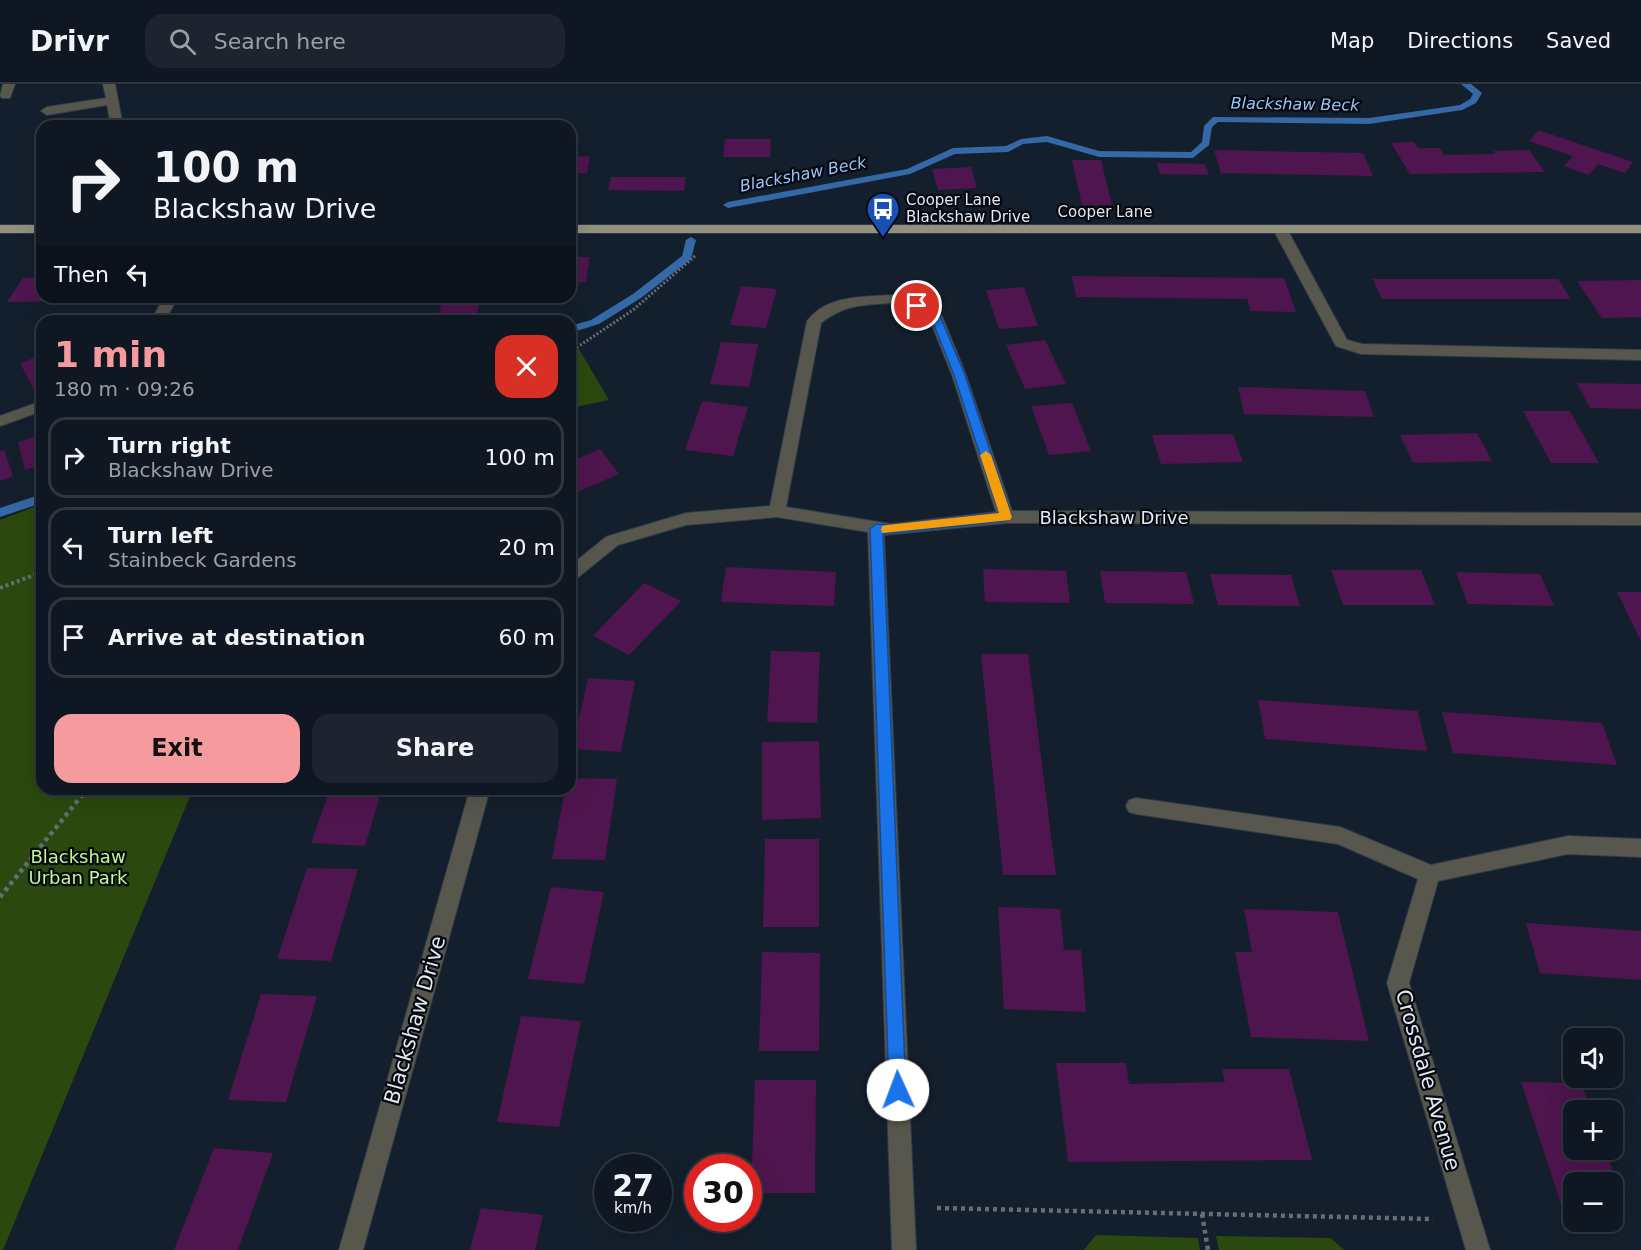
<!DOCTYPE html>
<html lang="en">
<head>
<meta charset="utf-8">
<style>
	:root { --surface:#0f1722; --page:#1d242f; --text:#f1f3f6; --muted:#9b9fa5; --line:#2f3640; --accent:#f59b9d }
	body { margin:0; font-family:"DejaVu Sans",sans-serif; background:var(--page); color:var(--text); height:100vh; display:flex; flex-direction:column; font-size:22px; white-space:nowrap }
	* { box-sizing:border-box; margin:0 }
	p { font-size:20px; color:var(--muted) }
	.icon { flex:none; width:33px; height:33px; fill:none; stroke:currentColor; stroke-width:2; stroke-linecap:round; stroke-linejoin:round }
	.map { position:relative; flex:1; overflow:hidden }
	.side { position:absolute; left:36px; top:231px; width:540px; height:480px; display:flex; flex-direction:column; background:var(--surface); border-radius:18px; box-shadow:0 6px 24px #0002,0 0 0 2px var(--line) }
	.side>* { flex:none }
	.top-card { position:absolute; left:36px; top:36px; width:540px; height:183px; border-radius:18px; box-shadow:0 6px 24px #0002,0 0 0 2px var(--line); background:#0f1722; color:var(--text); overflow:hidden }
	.controls { position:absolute; left:1563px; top:944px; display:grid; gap:12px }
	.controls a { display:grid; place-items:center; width:60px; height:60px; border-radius:12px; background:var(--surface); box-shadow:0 6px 24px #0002,0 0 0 2px var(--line); font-size:30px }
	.speed { position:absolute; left:594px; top:1070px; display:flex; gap:12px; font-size:30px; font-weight:700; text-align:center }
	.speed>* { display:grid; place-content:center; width:78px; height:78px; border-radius:50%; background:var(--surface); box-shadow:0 6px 24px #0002,0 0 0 2px var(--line); line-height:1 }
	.speed small { font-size:15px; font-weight:400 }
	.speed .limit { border:9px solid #d22; background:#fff; color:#111 }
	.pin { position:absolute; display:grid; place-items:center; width:51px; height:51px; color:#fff; margin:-26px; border:3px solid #fff; border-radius:50%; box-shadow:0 2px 6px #0007 }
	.me { position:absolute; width:66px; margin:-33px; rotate:358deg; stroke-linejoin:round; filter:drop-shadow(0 0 4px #0008) }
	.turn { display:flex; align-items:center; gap:21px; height:126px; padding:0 18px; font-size:27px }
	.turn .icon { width:78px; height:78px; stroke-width:2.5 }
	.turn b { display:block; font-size:42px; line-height:51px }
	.then { display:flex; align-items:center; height:57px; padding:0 18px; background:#0003; gap:12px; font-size:22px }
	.round { display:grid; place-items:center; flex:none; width:63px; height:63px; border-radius:18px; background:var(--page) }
	.summary { display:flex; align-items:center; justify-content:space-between; height:102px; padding:0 18px }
	h1 { font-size:36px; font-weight:700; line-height:45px; color:var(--accent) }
	.primary-button { display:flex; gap:12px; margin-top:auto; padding:12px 18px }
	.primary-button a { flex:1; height:69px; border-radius:18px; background:var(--accent); color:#111; font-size:24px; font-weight:700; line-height:69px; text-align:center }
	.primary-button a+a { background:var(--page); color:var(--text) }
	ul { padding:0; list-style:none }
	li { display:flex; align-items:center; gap:18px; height:81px; margin:0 12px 9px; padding:0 6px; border:3px solid var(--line); border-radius:18px }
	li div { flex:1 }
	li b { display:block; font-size:22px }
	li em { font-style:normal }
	header { display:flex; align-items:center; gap:36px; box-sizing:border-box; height:84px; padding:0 30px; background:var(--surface); border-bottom:2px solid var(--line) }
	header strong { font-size:28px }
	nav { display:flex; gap:33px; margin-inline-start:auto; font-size:21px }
	.search { width:420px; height:54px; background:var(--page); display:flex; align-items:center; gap:15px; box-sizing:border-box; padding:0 21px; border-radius:18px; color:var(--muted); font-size:22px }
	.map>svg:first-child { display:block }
	.green { fill:#2b490f }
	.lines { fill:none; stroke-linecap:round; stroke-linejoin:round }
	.stream { fill:#3468a6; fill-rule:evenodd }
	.building { fill:#4f154e }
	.minor-casing { stroke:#313b49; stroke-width:2 }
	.major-casing { stroke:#313b49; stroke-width:2 }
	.path-far2 { stroke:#646e7a; stroke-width:3; stroke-dasharray:2 2; stroke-linecap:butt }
	.path-far1 { stroke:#646e7a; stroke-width:4; stroke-dasharray:3 3; stroke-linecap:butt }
	.path { stroke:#646e7a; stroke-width:4.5; stroke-dasharray:4 4; stroke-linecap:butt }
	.minor { fill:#57574e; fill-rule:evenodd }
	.major { fill:#91917e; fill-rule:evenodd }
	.route { fill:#1a73e8; stroke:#114b97; stroke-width:1.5 }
	.slow { fill:#f59e0b }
	.labels { text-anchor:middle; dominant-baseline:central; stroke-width:4.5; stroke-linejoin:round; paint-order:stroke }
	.far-poi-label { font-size:15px; fill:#e2e9f3; stroke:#05080e; text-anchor:start }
	.far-street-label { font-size:15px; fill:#e2e9f3; stroke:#05080e }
	.far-water-label { font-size:16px; font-style:italic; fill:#9bc5f9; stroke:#05080e }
	.street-label { font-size:18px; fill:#e2e9f3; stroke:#05080e }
	.park-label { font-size:18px; fill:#bef993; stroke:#05080e }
	.near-street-label { font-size:21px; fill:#e2e9f3; stroke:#05080e }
</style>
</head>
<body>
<header>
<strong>Drivr</strong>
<div class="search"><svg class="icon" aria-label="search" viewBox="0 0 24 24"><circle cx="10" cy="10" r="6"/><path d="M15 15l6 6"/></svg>Search here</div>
<nav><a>Map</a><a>Directions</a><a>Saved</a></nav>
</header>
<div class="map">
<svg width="1641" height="1166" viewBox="0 0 1641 1166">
	<rect width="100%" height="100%" fill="#141f2d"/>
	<g class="green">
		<polygon points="570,250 609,316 570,324"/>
		<polygon points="42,420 42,705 193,705 3,1166 0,1166 0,436"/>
		<polygon points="1096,1151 1198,1154 1200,1166 1084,1166"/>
		<polygon points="1216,1152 1331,1154 1344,1166 1219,1166"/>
	</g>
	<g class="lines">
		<g class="stream">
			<polygon points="1461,0 1471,0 1482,9 1476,19 1462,26 1369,40 1218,38 1212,43 1209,61 1193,74 1099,73 1047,58 1023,60 1008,68 955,70 910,90 728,124 723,121 728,118 907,85 953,64 1006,62 1021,55 1047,52 1099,67 1191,68 1202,58 1204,42 1213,33 1369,34 1460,21 1470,15 1473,10"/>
			<polygon points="691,153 696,156 691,175 641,214 599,240 570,249 570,242 591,236 633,210 682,172 686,156"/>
			<polygon points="42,410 42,419 0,433 0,424"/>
		</g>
	</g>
	<g class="building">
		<polygon points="1539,46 1547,49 1633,78 1625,89 1598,80 1589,91 1564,82 1573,72 1529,57"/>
		<polygon points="725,55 771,55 770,73 723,73"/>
		<polygon points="1414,58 1418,64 1440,64 1444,71 1496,70 1493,67 1529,66 1545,88 1410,90 1391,59"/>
		<polygon points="1214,66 1363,69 1373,92 1221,89"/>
		<polygon points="590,72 587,89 570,89 570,73"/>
		<polygon points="1072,76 1101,76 1112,121 1082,121"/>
		<polygon points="1157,79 1205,80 1209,91 1160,90"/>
		<polygon points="971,83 977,104 938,106 932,85"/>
		<polygon points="611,93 686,93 684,107 608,106"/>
		<polygon points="570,173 590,173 586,198 570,199"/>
		<polygon points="1072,192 1284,194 1296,228 1251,227 1247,215 1076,213"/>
		<polygon points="23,194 42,194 42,213 78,213 75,217 7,218"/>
		<polygon points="1373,195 1558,195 1571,215 1382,215"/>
		<polygon points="1641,196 1641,233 1602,234 1577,197"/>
		<polygon points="741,202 777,205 766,244 730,241"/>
		<polygon points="1024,203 1038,242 999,245 986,206"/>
		<polygon points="99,213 152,213 149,217 97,217"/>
		<polygon points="222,213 289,213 286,220 219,218"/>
		<polygon points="322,213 390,213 389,218 320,219"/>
		<polygon points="443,213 481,213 477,229 439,229"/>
		<polygon points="1045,256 1066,300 1025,305 1006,261"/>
		<polygon points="721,258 758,260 749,303 710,300"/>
		<polygon points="42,271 42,303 34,306 20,279"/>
		<polygon points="1577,299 1641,300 1641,325 1590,324"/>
		<polygon points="1238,303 1365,307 1374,333 1244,330"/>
		<polygon points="702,317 748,323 733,372 685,366"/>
		<polygon points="1072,319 1091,367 1049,371 1031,322"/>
		<polygon points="1523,327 1570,327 1599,379 1551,379"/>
		<polygon points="1477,349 1492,377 1413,379 1400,351"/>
		<polygon points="42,350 42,381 25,386 18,358"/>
		<polygon points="1233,350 1243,378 1161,380 1152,351"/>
		<polygon points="600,365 619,390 570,411 570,378"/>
		<polygon points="4,366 13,392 0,397 0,367"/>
		<polygon points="726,483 836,488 834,522 721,518"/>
		<polygon points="983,485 1066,487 1070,519 985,518"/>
		<polygon points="1331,486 1421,486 1435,521 1343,521"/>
		<polygon points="1100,487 1186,488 1194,520 1105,519"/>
		<polygon points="1456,488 1540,490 1554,522 1468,520"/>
		<polygon points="1210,490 1291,491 1300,522 1218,521"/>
		<polygon points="644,499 681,517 629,571 593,552"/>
		<polygon points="1617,508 1641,508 1641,557"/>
		<polygon points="771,567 820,568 817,639 767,638"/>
		<polygon points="981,570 1028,570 1056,791 1003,791"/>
		<polygon points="588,594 635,597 621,668 572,665"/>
		<polygon points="1258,616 1418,627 1427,667 1265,655"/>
		<polygon points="1442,628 1602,639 1617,681 1453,669"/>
		<polygon points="819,657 821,734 762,736 762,658"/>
		<polygon points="570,694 617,695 605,776 552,775 565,705 570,705"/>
		<polygon points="330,705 382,705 365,762 311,759"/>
		<polygon points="765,755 819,755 819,843 763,843"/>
		<polygon points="307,784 358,785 331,877 277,875"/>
		<polygon points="551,803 604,808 584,900 528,895"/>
		<polygon points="998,823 1060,825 1064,866 1081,866 1086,928 1004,925"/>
		<polygon points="1244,825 1338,828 1369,957 1251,953 1235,868 1252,868"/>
		<polygon points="1526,839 1641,847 1641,896 1540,889"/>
		<polygon points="762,868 820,869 819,967 759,967"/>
		<polygon points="261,910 317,912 286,1018 228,1016"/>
		<polygon points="521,932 581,937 559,1043 497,1038"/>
		<polygon points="1056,979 1126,979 1129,1000 1225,998 1222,985 1289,985 1312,1076 1068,1078"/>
		<polygon points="755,996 816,996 815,1109 751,1109"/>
		<polygon points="1521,998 1581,999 1591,1026 1574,1026 1574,1065 1605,1065 1625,1121 1612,1121 1612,1098 1574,1098 1574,1120 1561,1120"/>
		<polygon points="214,1064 273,1069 238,1166 174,1166"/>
		<polygon points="481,1124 543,1131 535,1166 470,1166"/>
	</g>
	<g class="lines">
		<g class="minor-casing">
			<g id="minor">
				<polygon points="3,0 15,0 10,14 2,14 0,12"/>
				<polygon points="103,0 115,0 123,42 111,42 107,21 47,31 41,27 47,23 106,14"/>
				<polygon points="1280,141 1287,145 1347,256 1362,260 1641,266 1641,276 1361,270 1336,262 1273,145"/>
				<path d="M 892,211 L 922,219 L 942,232 L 966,291 L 1012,427 L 1641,429 L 1641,441 L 1006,439 L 884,451 L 916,1166 L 892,1166 L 868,448 L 777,433 L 686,441 L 618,461 L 576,495 L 570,497 L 570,482 L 606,453 L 612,451 L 686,429 L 770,422 L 807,237 C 827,211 862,213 892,211 ZM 892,219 L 912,225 L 929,234 L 952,291 L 996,428 L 891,440 L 786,423 L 821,239 C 845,220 863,221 892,219 Z"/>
				<polygon points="164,213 178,213 165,237 151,237"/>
				<polygon points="42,317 42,327 0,342 0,332"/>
				<polygon points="470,705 490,705 363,1166 339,1166"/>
				<polygon points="1136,714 1340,743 1431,781 1568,752 1641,755 1641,773 1568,770 1438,797 1409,899 1490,1166 1466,1166 1387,899 1418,795 1338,760 1136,730 1129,728 1126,722 1129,716"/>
			</g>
		</g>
		<g class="major-casing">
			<g id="major">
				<rect x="0" y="141" width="42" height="8"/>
				<rect x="570" y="141" width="1071" height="8"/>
			</g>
		</g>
		<polyline class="path-far2" points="570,268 633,226 695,172"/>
		<polyline class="path-far1" points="0,504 42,488"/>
		<g class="path">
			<polyline points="0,813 87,705"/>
			<polyline points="937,1124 1433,1135"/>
			<polyline points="1202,1130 1208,1166"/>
		</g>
		<use href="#minor" class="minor"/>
		<use href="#major" class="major"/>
	</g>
	<polygon class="route" points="917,218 940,232 965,291 1012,433 1006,437 883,450 906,1006 904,1012 898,1015 891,1012 889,1006 870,445 876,440 891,441 999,429 954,291 931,234 912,222"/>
	<polygon class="slow" points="986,367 991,371 1012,433 1010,436 882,449 881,446 882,442 887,441 999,429 980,371"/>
	<defs>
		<g id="bus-pin" transform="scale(1.725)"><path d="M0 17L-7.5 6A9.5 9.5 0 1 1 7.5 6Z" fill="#1a4fb4" stroke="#05080e"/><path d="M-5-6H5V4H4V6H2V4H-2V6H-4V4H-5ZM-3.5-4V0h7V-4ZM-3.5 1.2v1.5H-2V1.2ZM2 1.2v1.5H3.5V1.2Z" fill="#fff"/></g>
	</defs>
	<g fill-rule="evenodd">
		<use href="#bus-pin" x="883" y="125"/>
	</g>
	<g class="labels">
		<g class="far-poi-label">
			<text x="906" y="116">Cooper Lane<tspan x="906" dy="17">Blackshaw Drive</tspan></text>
		</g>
		<g class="far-street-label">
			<text x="1105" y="128">Cooper Lane</text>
		</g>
		<g class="far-water-label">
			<text transform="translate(1295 20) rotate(1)">Blackshaw Beck</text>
			<text transform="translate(803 90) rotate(-11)">Blackshaw Beck</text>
		</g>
		<g class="street-label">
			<text x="1114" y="433">Blackshaw Drive</text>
		</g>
		<g class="park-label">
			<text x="78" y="772">Blackshaw<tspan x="78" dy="21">Urban Park</tspan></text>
		</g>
		<g class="near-street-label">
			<text transform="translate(415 936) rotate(-74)">Blackshaw Drive</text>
			<text transform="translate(1428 996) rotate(74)">Crossdale Avenue</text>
		</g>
	</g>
</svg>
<div class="controls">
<a><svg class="icon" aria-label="sound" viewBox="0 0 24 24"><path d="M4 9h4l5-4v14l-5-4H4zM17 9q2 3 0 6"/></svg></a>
<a>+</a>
<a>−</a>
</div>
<div class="speed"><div>27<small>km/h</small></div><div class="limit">30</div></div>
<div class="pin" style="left:917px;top:222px;background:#d93025"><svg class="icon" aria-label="arrive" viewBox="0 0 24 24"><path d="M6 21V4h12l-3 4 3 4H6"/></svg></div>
<svg class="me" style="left:898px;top:1006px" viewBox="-20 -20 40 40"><circle r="19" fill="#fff"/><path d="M0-13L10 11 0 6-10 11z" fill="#1a73e8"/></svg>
<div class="top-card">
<div class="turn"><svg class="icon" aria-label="right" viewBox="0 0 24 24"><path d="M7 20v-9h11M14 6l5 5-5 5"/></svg><div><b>100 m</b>Blackshaw Drive</div></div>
<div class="then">Then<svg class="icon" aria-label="left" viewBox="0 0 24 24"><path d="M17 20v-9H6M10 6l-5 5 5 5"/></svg></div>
</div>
<section class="side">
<div class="summary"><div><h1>1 min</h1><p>180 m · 09:26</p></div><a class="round" style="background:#d93025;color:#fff"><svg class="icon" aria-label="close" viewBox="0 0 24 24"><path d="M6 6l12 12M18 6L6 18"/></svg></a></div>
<ul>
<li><svg class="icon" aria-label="right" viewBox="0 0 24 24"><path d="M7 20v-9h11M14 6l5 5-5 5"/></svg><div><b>Turn right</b><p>Blackshaw Drive</p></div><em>100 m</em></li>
<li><svg class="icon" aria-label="left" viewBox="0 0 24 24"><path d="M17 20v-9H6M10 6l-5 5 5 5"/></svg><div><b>Turn left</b><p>Stainbeck Gardens</p></div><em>20 m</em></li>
<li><svg class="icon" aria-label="arrive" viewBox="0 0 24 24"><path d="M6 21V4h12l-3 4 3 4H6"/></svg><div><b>Arrive at destination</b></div><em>60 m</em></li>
</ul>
<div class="primary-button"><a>Exit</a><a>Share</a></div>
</section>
</div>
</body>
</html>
